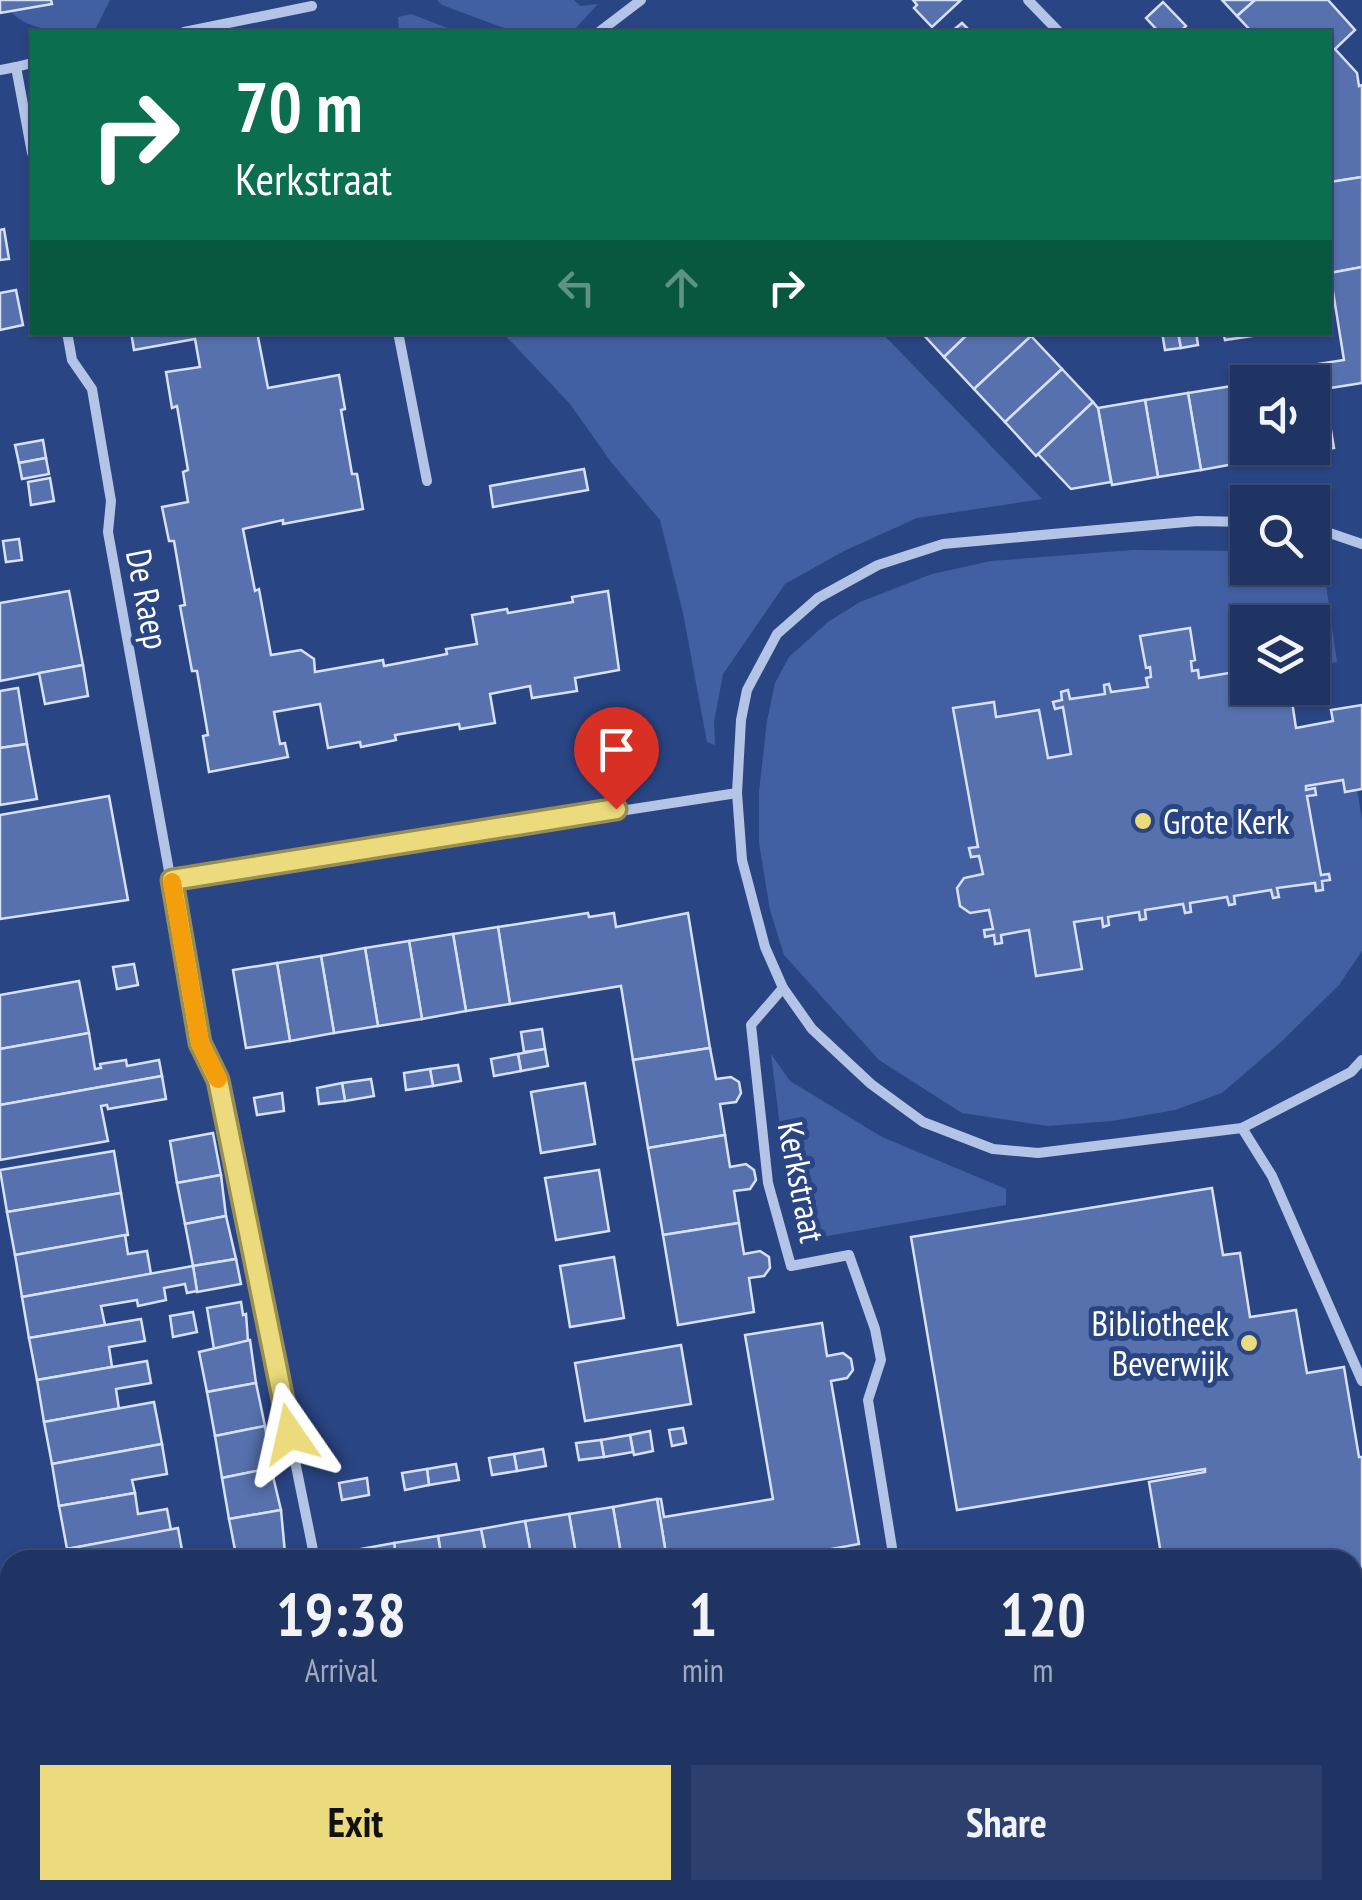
<!DOCTYPE html>
<html lang="en">
<head>
<meta charset="utf-8">
<style>
	:root { --surface:#203463; --page:#2d3f6c; --text:#f1f3f6; --muted:#a2aabe; --line:#3d4f78; --accent:#ecdb7c }
	body { margin:0; font-family:"PT Sans Narrow",sans-serif; background:var(--page); color:var(--text); height:100vh; display:flex; flex-direction:column; font-size:38px; white-space:nowrap }
	* { box-sizing:border-box; margin:0 }
	p { font-size:32px; color:var(--muted) }
	.icon { flex:none; width:55px; height:55px; fill:none; stroke:currentColor; stroke-width:2; stroke-linecap:round; stroke-linejoin:round }
	.map { position:relative; flex:1; overflow:hidden }
	.side { position:absolute; left:0px; top:1550px; width:1362px; height:350px; display:flex; flex-direction:column; background:var(--surface); border-radius:30px 30px 0 0; box-shadow:0 2px 8px #0004,0 0 0 2px var(--line) }
	.side>* { flex:none }
	.hud { position:absolute; left:30px; top:30px; width:1302px; height:305px; border-radius:0px; box-shadow:0 2px 8px #0004,0 0 0 2px var(--line); background:#0b6e4f; color:#fff; overflow:hidden }
	.tools { position:absolute; left:1230px; top:365px; display:grid; gap:20px }
	.tools a { display:grid; place-items:center; width:100px; height:100px; border-radius:0px; background:var(--surface); box-shadow:0 2px 8px #0004,0 0 0 2px var(--line); font-size:50px }
	.pin { position:absolute; display:grid; place-items:center; width:85px; height:85px; color:#fff; margin:-102px -42px; border-radius:50% 50% 50% 0; rotate:-45deg; box-shadow:0 0 10px #0007 }
	.pin .icon { rotate:45deg }
	.me { position:absolute; width:110px; margin:-55px; rotate:349deg; stroke-linejoin:round; filter:drop-shadow(0 0 8px #0008) }
	.turn { display:flex; align-items:center; gap:35px; height:210px; padding:0 40px; font-size:45px }
	.turn .icon { width:130px; height:130px; stroke-width:2.5 }
	.turn b { display:block; font-size:70px; line-height:85px }
	.lanes { display:flex; align-items:center; height:95px; padding:0 40px; background:#0003; justify-content:center; gap:50px; direction:ltr }
	.lanes .off { opacity:.35 }
	.eta { display:flex; justify-content:space-evenly; align-items:center; height:170px; text-align:center }
	.eta b { font-size:60px; font-weight:800; line-height:70px }
	.primary-button { display:flex; gap:20px; margin-top:auto; padding:20px 40px }
	.primary-button a { flex:1; height:115px; border-radius:0px; background:var(--accent); color:#111; font-size:40px; font-weight:800; line-height:115px; text-align:center }
	.primary-button a+a { background:var(--page); color:var(--text) }
	.map>svg:first-child { display:block }
	.green { fill:#4260a1 }
	.building { fill:#5671ad; stroke:#d7e1f5; stroke-width:2.5 }
	.lines { fill:none; stroke-linecap:round; stroke-linejoin:round }
	.street { stroke:#b4c4e6; stroke-width:10 }
	.secondary { stroke:#dee5f6; stroke-width:20 }
	.route-casing { stroke:#998e51; stroke-width:25 }
	.route { stroke:#ecdb7c; stroke-width:18 }
	.slow { stroke:#f59e0b; stroke-width:18 }
	.poi-dot { fill:#ecdb7c; stroke:#2a4584; stroke-width:4 }
	.labels { text-anchor:middle; dominant-baseline:central; stroke-width:10; stroke-linejoin:round; paint-order:stroke }
	.street-label { font-size:35px; fill:#fff; stroke:#2a4584 }
	.poi-label { font-size:35px; fill:#fff; stroke:#2a4584; text-anchor:start }
</style>
</head>
<body>
<div class="map">
<svg width="1362" height="1900" viewBox="0 0 1362 1900">
	<rect width="100%" height="100%" fill="#2a4584"/>
	<g class="green">
		<path d="M 4,0 L 110,0 L 94,32 C 64,32 17,33 4,0 Z"/>
		<polygon points="437,0 574,0 580,6 598,4 572,32 515,32 442,5"/>
		<polygon points="411,14 458,32 399,32 398,17"/>
		<polygon points="503,333 882,333 1042,499 917,518 844,551 785,584 723,674 714,722 715,745 707,742 683,613 660,520 611,462 570,404"/>
		<polygon points="1133,550 1247,551 1248,568 1312,568 1313,556 1325,578 1337,662 1313,666 1312,622 1248,622 1247,671 1245,663 1240,664 1241,671 1199,678 1192,671 1191,661 1195,660 1190,628 1141,636 1145,667 1150,667 1151,677 1146,679 1148,687 1111,692 1109,684 1104,685 1105,694 1070,699 1068,691 1061,692 1062,700 1054,702 1054,708 1063,707 1071,754 1048,758 1039,710 996,717 993,702 954,708 978,847 970,848 971,857 979,856 983,874 963,878 957,888 960,906 970,913 989,910 993,929 984,930 985,936 994,935 996,944 1002,943 1001,935 1029,930 1036,976 1081,969 1074,922 1102,918 1104,927 1109,925 1108,917 1139,912 1140,920 1146,919 1145,910 1183,904 1186,913 1191,912 1190,903 1227,897 1229,905 1235,904 1234,896 1271,890 1273,898 1278,897 1277,888 1315,883 1316,890 1322,881 1330,879 1329,874 1321,875 1307,796 1316,794 1314,788 1306,790 1306,786 1343,780 1345,792 1357,790 1362,820 1362,951 1339,985 1280,1043 1222,1093 1175,1110 1112,1121 1048,1126 962,1113 879,1060 784,955 770,910 759,843 759,792 767,721 775,683 789,657 828,622 860,602 932,574 991,561"/>
		<polygon points="771,1054 790,1081 882,1137 1006,1189 1006,1205 810,1239 787,1183"/>
	</g>
	<g class="building">
		<polygon points="0,0 51,0 52,4 0,13"/>
		<polygon points="913,0 961,0 932,27 914,8 917,5"/>
		<polygon points="1222,0 1255,0 1237,16"/>
		<polygon points="1255,0 1328,0 1355,30 1335,49 1357,73 1359,86 1362,85 1362,177 1330,182 1330,32 1252,32 1237,16"/>
		<polygon points="1163,2 1186,26 1180,32 1159,32 1146,18"/>
		<polygon points="962,23 971,32 951,32"/>
		<polygon points="1362,177 1362,267 1330,273 1330,182"/>
		<polygon points="4,229 9,259 0,260 0,230"/>
		<polygon points="1362,267 1362,383 1324,389 1334,448 1245,462 1232,386 1248,383 1248,448 1312,448 1312,382 1252,382 1319,371 1318,364 1344,360 1330,273"/>
		<polygon points="16,290 23,325 0,330 0,293"/>
		<polygon points="131,332 257,332 268,388 339,375 345,409 341,410 352,474 357,474 363,509 283,524 283,520 243,529 255,591 259,589 271,655 301,650 314,659 315,672 383,660 384,666 447,654 446,649 477,644 472,615 507,609 508,613 573,602 572,597 608,591 619,670 575,678 577,691 532,698 530,686 490,694 495,723 460,729 459,724 395,735 396,740 361,747 360,742 328,748 320,704 274,712 280,744 285,743 288,757 209,772 203,736 208,735 197,671 192,671 180,606 185,605 174,541 169,541 162,507 188,502 183,472 188,470 177,406 172,408 166,372 200,367 195,339 134,350"/>
		<polygon points="921,332 970,332 944,357"/>
		<polygon points="970,332 1028,332 1031,336 974,389 944,357"/>
		<polygon points="1162,332 1178,332 1181,348 1165,350"/>
		<polygon points="1178,332 1196,332 1198,345 1181,348"/>
		<polygon points="1223,332 1258,332 1259,335 1225,340"/>
		<polygon points="1031,336 1062,369 1005,422 974,389"/>
		<polygon points="1062,369 1093,402 1036,456 1005,422"/>
		<polygon points="1232,386 1245,462 1201,470 1188,393"/>
		<polygon points="1188,393 1201,470 1158,477 1145,400"/>
		<polygon points="1145,400 1158,477 1112,485 1098,408"/>
		<polygon points="1093,402 1098,408 1111,482 1071,489 1038,454"/>
		<polygon points="43,440 46,458 19,463 15,445"/>
		<polygon points="46,458 49,474 22,479 19,463"/>
		<polygon points="584,469 588,490 493,507 490,486"/>
		<polygon points="50,478 54,501 31,505 28,482"/>
		<polygon points="19,539 22,560 6,562 3,541"/>
		<polygon points="69,591 83,665 0,681 0,603"/>
		<polygon points="1190,628 1195,660 1191,661 1192,671 1198,670 1199,678 1241,671 1240,664 1246,662 1248,688 1290,688 1296,728 1333,721 1331,710 1362,705 1362,789 1345,792 1343,780 1306,786 1306,790 1315,788 1316,795 1307,796 1321,875 1329,874 1330,880 1322,881 1323,890 1316,891 1315,883 1277,888 1279,897 1273,898 1271,890 1234,896 1235,904 1229,905 1227,897 1190,903 1191,912 1185,913 1183,904 1145,910 1146,919 1140,920 1139,912 1108,917 1109,925 1103,927 1102,918 1074,922 1082,969 1036,976 1029,930 1001,935 1002,943 995,944 994,935 985,937 984,930 993,929 989,910 970,913 960,906 957,888 964,878 983,874 979,856 971,857 969,848 978,847 953,708 994,702 996,717 1039,710 1048,758 1071,754 1063,707 1055,709 1053,702 1062,700 1061,692 1068,690 1070,699 1105,694 1104,685 1109,684 1111,692 1148,687 1146,678 1151,677 1150,667 1146,668 1140,636"/>
		<polygon points="83,665 88,696 45,704 39,673"/>
		<polygon points="18,688 27,744 0,748 0,691"/>
		<polygon points="27,744 37,799 0,805 0,748"/>
		<polygon points="109,796 128,900 0,919 0,815"/>
		<polygon points="588,913 589,917 614,913 616,927 688,913 710,1048 633,1060 621,986 510,1004 498,927"/>
		<polygon points="498,927 510,1004 466,1011 453,934"/>
		<polygon points="453,934 466,1011 422,1019 409,941"/>
		<polygon points="409,941 422,1019 378,1026 365,948"/>
		<polygon points="365,948 378,1026 334,1033 321,956"/>
		<polygon points="321,956 334,1033 290,1041 277,963"/>
		<polygon points="277,963 290,1041 246,1048 233,970"/>
		<polygon points="134,964 138,985 117,989 113,967"/>
		<polygon points="79,981 89,1033 0,1049 0,995"/>
		<polygon points="542,1029 545,1049 524,1052 521,1032"/>
		<polygon points="89,1033 95,1069 101,1068 100,1064 126,1060 127,1066 159,1060 162,1076 0,1105 0,1049"/>
		<polygon points="710,1048 716,1079 731,1077 739,1082 741,1093 736,1102 720,1104 725,1135 648,1148 633,1060"/>
		<polygon points="545,1049 548,1066 521,1071 518,1054"/>
		<polygon points="518,1054 521,1071 494,1076 491,1059"/>
		<polygon points="458,1065 461,1081 433,1086 430,1069"/>
		<polygon points="430,1069 433,1086 406,1090 404,1073"/>
		<polygon points="162,1076 166,1099 108,1109 107,1105 101,1106 108,1141 0,1160 0,1105"/>
		<polygon points="371,1079 374,1096 345,1101 342,1083"/>
		<polygon points="342,1083 345,1101 319,1104 317,1088"/>
		<polygon points="585,1083 595,1144 541,1153 531,1092"/>
		<polygon points="282,1093 284,1111 257,1115 254,1098"/>
		<polygon points="213,1133 221,1175 177,1183 170,1141"/>
		<polygon points="725,1135 730,1167 746,1164 754,1170 756,1180 750,1189 734,1191 739,1223 663,1235 648,1148"/>
		<polygon points="114,1151 121,1193 7,1212 0,1170"/>
		<polygon points="599,1170 609,1231 556,1240 545,1178"/>
		<polygon points="221,1175 226,1216 185,1224 177,1183"/>
		<polygon points="1212,1188 1223,1255 1240,1253 1250,1317 1296,1310 1307,1373 1344,1367 1359,1457 1362,1457 1362,1846 1352,1847 1352,1560 1162,1560 1149,1482 1205,1472 1205,1469 957,1510 911,1237"/>
		<polygon points="121,1193 128,1235 15,1255 7,1212"/>
		<polygon points="226,1216 236,1259 193,1266 185,1224"/>
		<polygon points="739,1223 744,1254 760,1251 769,1257 770,1268 764,1276 749,1278 754,1312 678,1325 663,1235"/>
		<polygon points="125,1235 128,1254 147,1251 151,1274 22,1297 15,1255"/>
		<polygon points="614,1257 624,1318 570,1327 560,1266"/>
		<polygon points="236,1259 241,1284 197,1292 193,1266"/>
		<polygon points="193,1266 197,1291 187,1293 185,1284 164,1288 166,1300 138,1306 137,1300 101,1306 105,1325 29,1338 22,1297"/>
		<polygon points="241,1302 243,1315 246,1314 248,1341 214,1349 207,1308"/>
		<polygon points="193,1312 197,1332 173,1337 170,1316"/>
		<polygon points="141,1319 145,1341 109,1347 112,1367 37,1380 29,1338"/>
		<polygon points="822,1323 827,1356 843,1353 851,1359 853,1370 847,1378 831,1381 859,1544 787,1557 787,1560 667,1560 657,1499 661,1499 664,1517 773,1499 745,1335"/>
		<polygon points="250,1340 256,1383 207,1392 199,1352"/>
		<polygon points="681,1345 691,1404 585,1421 575,1363"/>
		<polygon points="147,1361 151,1383 116,1389 119,1409 44,1422 37,1380"/>
		<polygon points="256,1383 265,1426 215,1436 207,1392"/>
		<polygon points="154,1402 162,1444 52,1464 44,1422"/>
		<polygon points="265,1426 271,1468 222,1478 215,1436"/>
		<polygon points="683,1428 686,1443 672,1446 669,1430"/>
		<polygon points="650,1431 653,1451 634,1455 630,1435"/>
		<polygon points="630,1435 633,1452 604,1457 601,1440"/>
		<polygon points="601,1440 604,1457 579,1460 576,1443"/>
		<polygon points="162,1444 167,1474 132,1480 135,1493 59,1506 52,1464"/>
		<polygon points="543,1449 546,1466 517,1471 514,1454"/>
		<polygon points="514,1454 517,1471 492,1475 489,1458"/>
		<polygon points="456,1464 459,1480 429,1485 427,1469"/>
		<polygon points="271,1468 281,1510 229,1519 222,1478"/>
		<polygon points="427,1469 429,1485 405,1490 402,1473"/>
		<polygon points="367,1478 369,1495 342,1500 339,1483"/>
		<polygon points="135,1493 138,1514 167,1509 171,1530 67,1549 59,1506"/>
		<polygon points="657,1499 667,1560 622,1560 613,1507"/>
		<polygon points="613,1507 622,1560 577,1560 569,1514"/>
		<polygon points="281,1510 285,1553 237,1560 229,1519"/>
		<polygon points="569,1514 577,1560 532,1560 525,1521"/>
		<polygon points="525,1521 532,1560 487,1560 481,1529"/>
		<polygon points="178,1528 182,1550 146,1557 146,1560 69,1560 67,1549"/>
		<polygon points="481,1529 487,1560 442,1560 438,1536"/>
		<polygon points="438,1536 442,1560 397,1560 394,1543"/>
		<polygon points="394,1543 397,1560 352,1560 350,1551"/>
		<polygon points="285,1553 287,1560 246,1560"/>
		<polygon points="780,1890 785,1890 797,1900 770,1900"/>
		<polygon points="1216,1890 1291,1890 1292,1895 1262,1900 1218,1900"/>
	</g>
	<g class="lines">
		<g class="street">
			<polyline points="1028,0 1059,32"/>
			<polyline points="184,32 312,6"/>
			<polyline points="599,32 641,0"/>
			<polyline points="32,63 16,67 32,153"/>
			<polyline points="0,70 16,67"/>
			<polyline points="67,332 72,360 92,389 111,501 108,532 200,1043 218,1080 315,1560"/>
			<polyline points="398,332 427,481"/>
			<polyline points="1248,522 1197,521 943,544 878,565 818,598 777,634 747,690 741,720 737,793 742,860 765,947 783,988 812,1029 871,1084 923,1122 993,1149 1038,1153 1242,1128 1351,1072 1362,1060"/>
			<polyline points="1312,527 1362,544"/>
			<polyline points="172,880 737,793"/>
			<polyline points="783,988 751,1025 768,1183 791,1266 849,1255 875,1329 881,1360 868,1400 894,1560"/>
			<polyline points="1242,1128 1272,1176 1362,1381"/>
		</g>
		<g class="secondary">
			<polyline points="0,1733 10,1776"/>
			<polyline points="33,1890 35,1900"/>
			<polyline points="952,1890 962,1900"/>
		</g>
	</g>
	<g class="lines">
		<g class="route-casing">
			<polyline id="route" points="290,1434 218,1080 200,1043 172,880 616,809"/>
		</g>
		<use href="#route" class="route"/>
		<polyline class="slow" points="172,882 200,1043 218,1079"/>
	</g>
	<g class="poi-dot">
		<circle cx="1143" cy="821" r="10"/>
		<circle cx="1249" cy="1343" r="10"/>
	</g>
	<g class="labels">
		<g class="street-label">
			<text transform="translate(148 599) rotate(79)">De Raep</text>
			<text transform="translate(802 1182) rotate(79)">Kerkstraat</text>
		</g>
		<g class="poi-label">
			<text x="1163" y="821">Grote Kerk</text>
			<text x="1229" y="1323" text-anchor="end">Bibliotheek<tspan x="1229" dy="40">Beverwijk</tspan></text>
		</g>
	</g>
</svg>
<div class="tools">
<a><svg class="icon" aria-label="sound" viewBox="0 0 24 24"><path d="M4 9h4l5-4v14l-5-4H4zM17 9q2 3 0 6"/></svg></a>
<a><svg class="icon" aria-label="search" viewBox="0 0 24 24"><circle cx="10" cy="10" r="6"/><path d="M15 15l6 6"/></svg></a>
<a><svg class="icon" aria-label="layers" viewBox="0 0 24 24"><path d="M12 4l9 5-9 5-9-5zM3 14l9 5 9-5"/></svg></a>
</div>
<div class="pin" style="left:616px;top:809px;background:#d93025"><svg class="icon" aria-label="arrive" viewBox="0 0 24 24"><path d="M6 21V4h12l-3 4 3 4H6"/></svg></div>
<svg class="me" style="left:290px;top:1434px" viewBox="-20 -20 40 40"><path d="M0-17L14 15 0 8-14 15z" fill="#ecdb7c" stroke="#fff" stroke-width="4"/></svg>
<div class="hud">
<div class="turn"><svg class="icon" aria-label="right" viewBox="0 0 24 24"><path d="M7 20v-9h11M14 6l5 5-5 5"/></svg><div><b>70 m</b>Kerkstraat</div></div>
<div class="lanes"><svg class="icon off" aria-label="left" viewBox="0 0 24 24"><path d="M17 20v-9H6M10 6l-5 5 5 5"/></svg><svg class="icon off" aria-label="ahead" viewBox="0 0 24 24"><path d="M12 20V5M6 11l6-6 6 6"/></svg><svg class="icon" aria-label="right" viewBox="0 0 24 24"><path d="M7 20v-9h11M14 6l5 5-5 5"/></svg></div>
</div>
<section class="side">
<div class="eta">
<div><b>19:38</b><p>Arrival</p></div>
<div><b>1</b><p>min</p></div>
<div><b>120</b><p>m</p></div>
</div>
<div class="primary-button"><a>Exit</a><a>Share</a></div>
</section>
</div>
</body>
</html>
